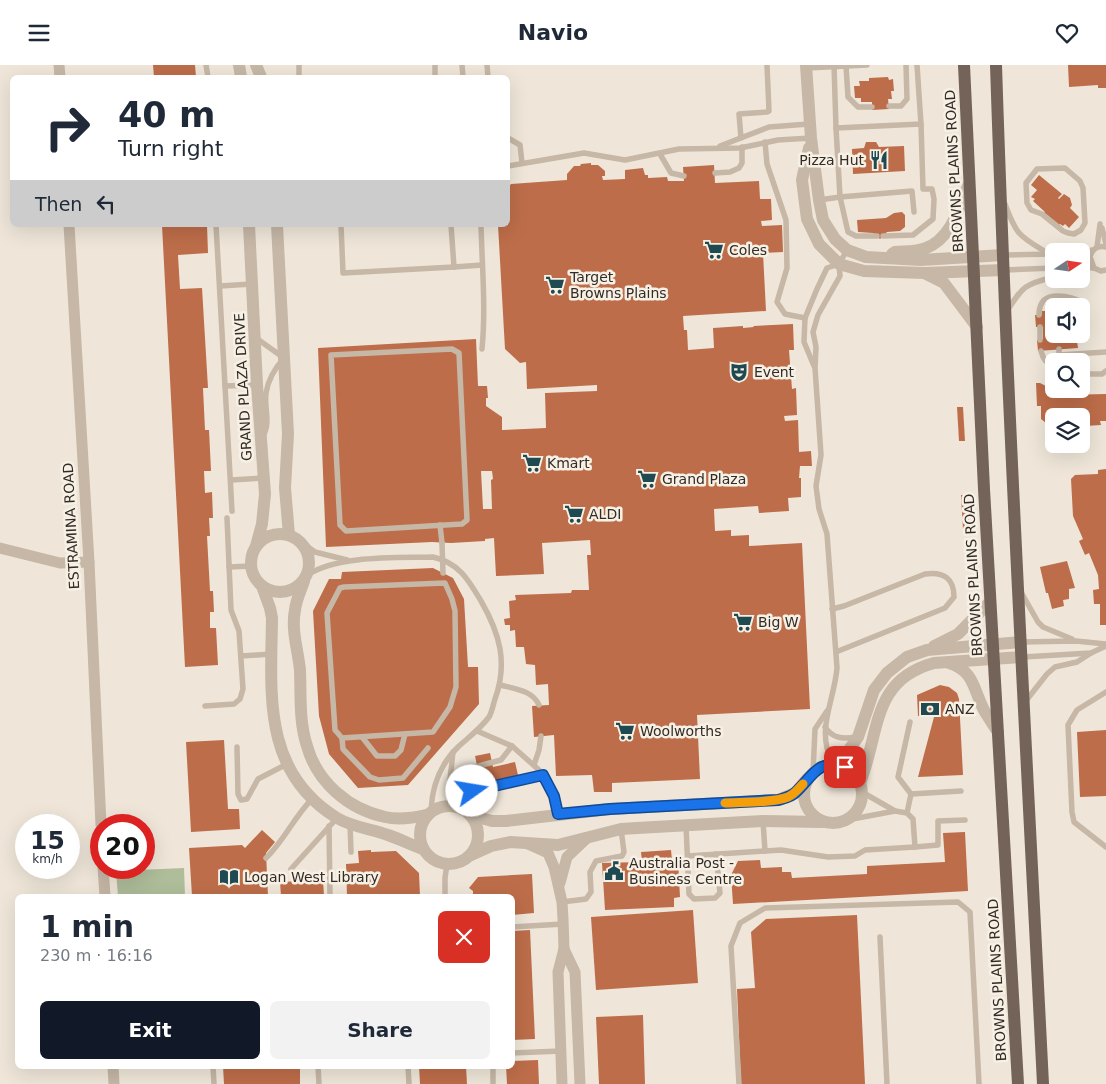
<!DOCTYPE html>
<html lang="en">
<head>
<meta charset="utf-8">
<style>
	:root { --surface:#fff; --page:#f2f2f3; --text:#1f2937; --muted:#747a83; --accent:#111827 }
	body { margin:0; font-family:"DejaVu Sans",sans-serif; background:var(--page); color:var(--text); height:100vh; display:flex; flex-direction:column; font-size:19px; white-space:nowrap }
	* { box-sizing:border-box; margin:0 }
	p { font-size:16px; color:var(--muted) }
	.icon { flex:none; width:28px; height:28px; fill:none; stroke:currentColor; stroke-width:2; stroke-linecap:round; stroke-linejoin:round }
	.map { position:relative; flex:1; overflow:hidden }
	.drawer { position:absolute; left:15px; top:829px; width:500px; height:175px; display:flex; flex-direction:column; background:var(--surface); border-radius:8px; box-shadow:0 5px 20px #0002 }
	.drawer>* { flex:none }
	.hud { position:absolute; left:10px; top:10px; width:500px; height:152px; border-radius:8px; box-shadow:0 5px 20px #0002; background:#fff; color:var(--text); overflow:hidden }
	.needle { width:32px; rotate:77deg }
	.buttons { position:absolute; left:1045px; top:178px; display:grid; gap:10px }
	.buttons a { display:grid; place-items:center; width:45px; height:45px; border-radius:8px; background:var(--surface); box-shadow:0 5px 20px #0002; font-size:25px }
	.speed { position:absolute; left:15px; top:749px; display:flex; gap:10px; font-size:25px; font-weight:700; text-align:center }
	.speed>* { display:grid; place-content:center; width:65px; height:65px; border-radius:50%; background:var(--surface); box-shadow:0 5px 20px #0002; line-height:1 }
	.speed small { font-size:12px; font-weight:400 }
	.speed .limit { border:8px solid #d22; background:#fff; color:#111 }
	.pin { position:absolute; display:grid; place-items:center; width:42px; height:42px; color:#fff; margin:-21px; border-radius:10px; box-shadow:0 2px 8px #0006 }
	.me { position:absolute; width:55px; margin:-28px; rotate:77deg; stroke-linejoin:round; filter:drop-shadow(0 0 4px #0008) }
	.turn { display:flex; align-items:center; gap:18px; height:105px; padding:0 25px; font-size:22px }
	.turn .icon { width:65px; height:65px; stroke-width:2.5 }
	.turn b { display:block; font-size:35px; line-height:42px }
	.then { display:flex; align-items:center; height:48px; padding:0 25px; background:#0003; gap:10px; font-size:19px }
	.round { display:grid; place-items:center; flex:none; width:52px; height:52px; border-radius:8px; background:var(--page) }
	.overview { display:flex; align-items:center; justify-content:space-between; height:85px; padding:0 25px }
	h1 { font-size:30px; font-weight:700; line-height:38px }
	.button { display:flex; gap:10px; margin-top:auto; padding:10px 25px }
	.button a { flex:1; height:58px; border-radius:8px; background:var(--accent); color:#fff; font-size:20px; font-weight:700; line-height:58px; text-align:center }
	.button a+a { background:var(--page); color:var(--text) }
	header { display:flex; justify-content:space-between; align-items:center; height:65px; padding:0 25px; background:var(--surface); font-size:22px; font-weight:700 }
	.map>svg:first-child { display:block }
	.green { fill:#afbd9a }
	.building { fill:#bd6d49; fill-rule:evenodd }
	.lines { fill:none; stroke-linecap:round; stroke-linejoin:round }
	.service { stroke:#c6b7a6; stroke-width:5.5 }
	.minor { stroke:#c6b7a6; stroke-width:11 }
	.tertiary { stroke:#c6b7a6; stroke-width:12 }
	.primary { stroke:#746358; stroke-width:12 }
	.service-bridge { stroke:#c6b7a6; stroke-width:5.5 }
	.route-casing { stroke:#114b97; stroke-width:12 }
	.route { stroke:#1a73e8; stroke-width:9 }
	.slow { stroke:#f59e0b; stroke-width:9 }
	.labels { text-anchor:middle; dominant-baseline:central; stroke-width:5; stroke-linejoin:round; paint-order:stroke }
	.poi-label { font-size:14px; fill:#332b26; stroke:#f7f0e5; text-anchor:start }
	.street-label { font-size:14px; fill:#332b26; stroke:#f7f0e5 }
</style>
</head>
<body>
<header><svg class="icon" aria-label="menu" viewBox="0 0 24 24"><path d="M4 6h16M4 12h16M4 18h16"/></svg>Navio<svg class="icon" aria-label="heart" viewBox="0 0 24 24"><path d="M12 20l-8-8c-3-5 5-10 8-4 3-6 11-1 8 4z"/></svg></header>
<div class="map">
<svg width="1106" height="1019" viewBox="0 0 1106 1019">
	<rect width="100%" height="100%" fill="#efe6d9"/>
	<polygon class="green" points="184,803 185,831 118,831 116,806"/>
	<g class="building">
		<polygon points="153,0 195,0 196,12 154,12"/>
		<polygon points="1068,0 1106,0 1106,23 1098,23 1098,20 1069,22"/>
		<polygon points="888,12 889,15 893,14 894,26 891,26 892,34 888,34 889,44 872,45 872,37 861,37 861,33 855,33 854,21 860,21 859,16 869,16 869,13"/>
		<polygon points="866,77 876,77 879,82 904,81 905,106 853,109 852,84 864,83"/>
		<path d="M 591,98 L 591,100 L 598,100 L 605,106 L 605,111 L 602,111 L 603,115 L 625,114 L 625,105 L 643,103 L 645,110 L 648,110 L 648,113 L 667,112 L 668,116 L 684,116 L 683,102 L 714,100 L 715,118 L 759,116 L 760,134 L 771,134 L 772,155 L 761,156 L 762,161 L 782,160 L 783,187 L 763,188 L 766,246 L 683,251 L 684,265 L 687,265 L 688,285 L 714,283 L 713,263 L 743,261 L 743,263 L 754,262 L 753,261 L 793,259 L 794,285 L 789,285 L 792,324 L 796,323 L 797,350 L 784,351 L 785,356 L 798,355 L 799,387 L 811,386 L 812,401 L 800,401 L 799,413 L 801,413 L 801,432 L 788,433 L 789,446 L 759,448 L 758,441 L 714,444 L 715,466 L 731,465 L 731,471 L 749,470 L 749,481 L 802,478 L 810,644 L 697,650 L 700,714 L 612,718 L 612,727 L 594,727 L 592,710 L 556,711 L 554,670 L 534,672 L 532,641 L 549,640 L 548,619 L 536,620 L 535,600 L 526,599 L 524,582 L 516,582 L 515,565 L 510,566 L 510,560 L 505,560 L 504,554 L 510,553 L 509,536 L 516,535 L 515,530 L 571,528 L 572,525 L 589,525 L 587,490 L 591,490 L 590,475 L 542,478 L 544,509 L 496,511 L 494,473 L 485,474 L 485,476 L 451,478 L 432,477 L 326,482 L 318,283 L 476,274 L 478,321 L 487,321 L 488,333 L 486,333 L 486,341 L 502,352 L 502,365 L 546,363 L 545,328 L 597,326 L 597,320 L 527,324 L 526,297 L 520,298 L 505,284 L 498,160 L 508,160 L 508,123 L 511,119 L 567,115 L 567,109 L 574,101 L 580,101 L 581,99 ZM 481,406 L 492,406 L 493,414 L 491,415 L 492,444 L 483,444 Z"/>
		<polygon points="1039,110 1062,129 1058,133 1059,134 1064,129 1070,133 1072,140 1070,143 1079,152 1069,163 1065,159 1063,161 1060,159 1058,161 1043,149 1045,147 1033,136 1035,134 1031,132 1037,125 1031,120"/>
		<polygon points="902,147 905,150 905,162 900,166 887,167 880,174 873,168 858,167 857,155 886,153 894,148"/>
		<polygon points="162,160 207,160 208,188 178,190 180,224 202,223 208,323 203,323 205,365 209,365 211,406 204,406 205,428 212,427 213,453 209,453 210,471 207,471 210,526 213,526 214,547 210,547 210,563 216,563 218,600 185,602"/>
		<polygon points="1076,238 1077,241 1054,241 1054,269 1076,269 1078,283 1038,286 1037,275 1043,274 1043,262 1036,262 1035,250 1042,250 1042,246 1046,246 1045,239"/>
		<polygon points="1036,318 1040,318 1064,330 1106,329 1106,356 1100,356 1101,360 1085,361 1084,357 1081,357 1081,351 1054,351 1054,358 1046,358 1041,354 1041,341 1037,341"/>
		<polygon points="957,342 963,342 965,376 959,376"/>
		<polygon points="1106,404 1106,560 1100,560 1100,539 1094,539 1093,525 1099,524 1098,510 1089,488 1085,490 1079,476 1083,474 1073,451 1071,414 1075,410 1098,409 1098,405"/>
		<polygon points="961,430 967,430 969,464 963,464"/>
		<polygon points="1067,496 1075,523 1069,524 1069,534 1063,535 1064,541 1052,544 1048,528 1046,528 1040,502"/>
		<polygon points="433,503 453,513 464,534 468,602 478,602 479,639 408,720 358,723 329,689 319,651 313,546 329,514 341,514 342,507"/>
		<polygon points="940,620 949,622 957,628 959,634 963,710 918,712 934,652 918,651 917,630"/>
		<polygon points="1106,665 1106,731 1080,732 1077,667"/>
		<polygon points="224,675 228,744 239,744 240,764 191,767 186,677"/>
		<polygon points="490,688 493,702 515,697 518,710 459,724 456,710 478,705 475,691"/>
		<polygon points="262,765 275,777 266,788 268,831 192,831 189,783 242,780 245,783"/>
		<polygon points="965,767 968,826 733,839 731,810 738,796 760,795 761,803 782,802 782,807 791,807 792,813 867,809 867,801 945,797 943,768"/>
		<polygon points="371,785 371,787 396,786 419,808 420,831 347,831 346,799 359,798 358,786"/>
		<polygon points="671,785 672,795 678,794 680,832 674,833 674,842 605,845 602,798 642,797 641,787"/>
		<polygon points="532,809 534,848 512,850 512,831 473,831 473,826 469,823 478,812"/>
		<polygon points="323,815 324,831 281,831 280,817"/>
		<polygon points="693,845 698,918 596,925 591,852"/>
		<polygon points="857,850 865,1019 741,1019 737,924 755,923 751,867 766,854"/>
		<polygon points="530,865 535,974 512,975 512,866"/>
		<polygon points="643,950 645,1019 599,1019 596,952"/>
		<polygon points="538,995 539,1019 507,1019 506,1001 512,1001 512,996"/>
		<polygon points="223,1001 300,1001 300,1019 224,1019"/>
		<polygon points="419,1001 466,1001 467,1019 420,1019"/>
	</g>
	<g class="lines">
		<g class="service">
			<polyline points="206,0 208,12"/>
			<polyline points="299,0 299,12"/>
			<polyline points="435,0 435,12"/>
			<polyline points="462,0 463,12"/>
			<polyline points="487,0 488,12"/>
			<polyline points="834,0 836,63 921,59 917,0"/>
			<polyline points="846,1 848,32 858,42 872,42"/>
			<polyline points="807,3 867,0"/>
			<polyline points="889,41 901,41 907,34 906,0"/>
			<polyline points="508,73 520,80 522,98"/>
			<polyline points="741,73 739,49 767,47 769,46 767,0"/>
			<polyline points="765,77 767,99 786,155 787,203 777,237 785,249 805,253"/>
			<polyline points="720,81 769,62 809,59"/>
			<polyline points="660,89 671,108 684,111"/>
			<polyline points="508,101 584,88 625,95 679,84 740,83 778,75 811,73"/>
			<polygon points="1065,103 1080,116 1083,123 1085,158 1081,165 1074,169 1068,168 1063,166 1042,149 1031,145 1027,138 1026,118 1037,104"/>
			<polyline points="715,108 730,107 739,103 742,98 742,82"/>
			<polyline points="819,135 840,132 836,63"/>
			<path d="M 1005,139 C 1017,172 1020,171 1049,189"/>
			<polyline points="216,160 232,446"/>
			<polyline points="341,160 343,208 454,202 451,160"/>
			<path d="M 481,160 C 482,201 486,243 482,284"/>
			<polyline points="1102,163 1106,179"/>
			<polyline points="877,171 856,171 848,167 840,132 912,126 914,147"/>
			<polyline points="883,171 913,170 933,154 934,134 932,124 923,124 921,59"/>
			<polyline points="1097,182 1100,159"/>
			<path d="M 1106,182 C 1098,180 1092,184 1090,192 L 1094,203 L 1101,206 L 1106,205"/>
			<polyline points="1081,187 1093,185"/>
			<polyline points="1003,190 1054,189"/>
			<polyline points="454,202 482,200"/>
			<polyline points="1081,202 1094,203"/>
			<polyline points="1004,205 1054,203"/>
			<polyline points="220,221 252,219"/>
			<path d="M 1007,246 C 1023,221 1025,219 1054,212"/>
			<path d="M 1039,250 C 1039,245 1040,239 1044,235 C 1053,227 1077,232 1085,240"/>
			<polyline points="1040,262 1040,275"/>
			<path d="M 256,273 L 284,293 C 275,303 268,315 266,328 C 264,343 271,358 263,371"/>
			<polygon points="452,284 459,288 467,455 462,459 346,466 340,460 331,290"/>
			<polyline points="1059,284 1059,290 1106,287"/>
			<path d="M 1041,286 C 1043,294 1046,298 1054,302"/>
			<polyline points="814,301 804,277 805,253 817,224 827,203 839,199 847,185"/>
			<polyline points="1081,309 1102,309 1106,306"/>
			<polyline points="225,321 257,320"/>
			<polyline points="231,415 263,413"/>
			<polyline points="440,460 442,478"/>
			<polyline points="301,477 315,487 347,495"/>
			<polyline points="229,502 251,501"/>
			<path d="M 307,510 C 338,490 396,493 433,492 C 459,498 468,514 481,536 C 500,569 508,598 495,634 C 493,640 492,647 489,652 C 480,664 469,672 459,681 C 441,698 432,721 431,746"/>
			<polygon points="445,518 452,534 455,546 456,622 450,642 433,667 342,673 335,665 327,548 340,523 344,522"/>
			<polyline points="1021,527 1038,557 1043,562 1072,574"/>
			<path d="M 832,544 L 844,541 L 925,509 C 944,506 954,514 954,532 L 945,543 L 836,587"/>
			<polyline points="1021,577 1076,576 1106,579"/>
			<polyline points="241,591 271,589"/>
			<polyline points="1023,592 1091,588 1106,581"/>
			<path d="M 500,620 C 515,624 532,625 539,640"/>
			<polyline points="1106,627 1077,645 1068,660 1072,747 1074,757 1106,782"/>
			<polyline points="1025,637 1047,609 1055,602 1077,597 1091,588"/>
			<polyline points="205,641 234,639 240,634 243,624 239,566 231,545 227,453"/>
			<path d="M 825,662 C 833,674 843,674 856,672"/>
			<polyline points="477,666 512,681 539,705 543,710 554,731 558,749"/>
			<polyline points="362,672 377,691 395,691 401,685 405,669"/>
			<polyline points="342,673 343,684 370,712 379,715 403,713 428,683"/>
			<polyline points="512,681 501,695 467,704 471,726 543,710"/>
			<polyline points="237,682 238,729 241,735 247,734 258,714 287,699"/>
			<polyline points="453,687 450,715 457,741"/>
			<path d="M 833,699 C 815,665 834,638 837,603 L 827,469 L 819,444 L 816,421 L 821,390 L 815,303 L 816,282 L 813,267 L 818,250 L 840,211 L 839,199"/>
			<polyline points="534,700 539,685 541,671"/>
			<polyline points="813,708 815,664 827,646"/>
			<polyline points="862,727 895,746 907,748 913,754 915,782 938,780 938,756 965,755"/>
			<polyline points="911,729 961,726"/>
			<polyline points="907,748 911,729 898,712 910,657"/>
			<polyline points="847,755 895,746"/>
			<polyline points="763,756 765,786"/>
			<polyline points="350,759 351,787"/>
			<polyline points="686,760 689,829 694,834 715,833 720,828 716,789"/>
			<polyline points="329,761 330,831"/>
			<polyline points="688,791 781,785 828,792 855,791 865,785 915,782"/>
			<path d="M 266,793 C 284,776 294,752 312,734"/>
			<polyline points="291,804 337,753"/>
			<polyline points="445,831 445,813 447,799"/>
			<polyline points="562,837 586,834 591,827 590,807 596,796 622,791 624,787 621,764"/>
			<polyline points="512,862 563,859"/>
			<polyline points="880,872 887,1019"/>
			<polyline points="512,988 561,986"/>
			<polyline points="213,1001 214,1019"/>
			<polyline points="318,1001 319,1019"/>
			<polyline points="408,1001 409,1019"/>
			<polyline points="493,1001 493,1019"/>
			<polyline points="739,1019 731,881 740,858 765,843 958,837 970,847 979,1019"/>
		</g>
		<g class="minor">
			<polyline points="59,0 60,12"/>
			<polyline points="69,160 89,497 101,760"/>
			<polyline points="0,483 60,498 89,497"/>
			<polyline points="528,779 548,788 554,802 562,837 563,854 564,884 558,907 562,1019"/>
			<polyline points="103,802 105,831"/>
			<polyline points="560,818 567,792 586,774"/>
			<polyline points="564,884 575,907 580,1019"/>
			<polyline points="113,1001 114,1019"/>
		</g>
		<g class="tertiary">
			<polyline points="239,0 241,12"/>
			<polyline points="256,0 261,12"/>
			<polyline points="806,0 811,73 819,135 823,155 835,174 847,185 866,192 921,195 1003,190"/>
			<polyline points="809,83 802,115 807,154 819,179 839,199 864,206 925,208 1004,205"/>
			<polyline points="249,160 257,320 265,429 262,459 256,481"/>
			<polyline points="277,160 288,369 285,423 289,470"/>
			<path d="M 892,189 L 895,187 C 905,186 916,187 926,183 C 951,174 959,143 968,121"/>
			<polyline points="926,209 944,218 977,262"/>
			<circle cx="280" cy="498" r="29"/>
			<path d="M 304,516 C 301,525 296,535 295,545 C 291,565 298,585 300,605 C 301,631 299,657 307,681 C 317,717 348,744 385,752 C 398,755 413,753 426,750"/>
			<path d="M 262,521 L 270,543 L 272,553 C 271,629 262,707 337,753 C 352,762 371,764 388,770 C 400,774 411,780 423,784"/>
			<polyline points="934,581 958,569 990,537"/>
			<path d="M 949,598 C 975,606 973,625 985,647 C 989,653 993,660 998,667"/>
			<circle cx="833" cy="729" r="29"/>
			<polyline points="838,700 858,672 874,625 887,608 907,592 927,585 1021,577"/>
			<path d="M 860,718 C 880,668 871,615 934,598 L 1022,592"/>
			<circle cx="449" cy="770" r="29"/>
			<polyline points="470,750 492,756 506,756 610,744 778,735 795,728 808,713"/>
			<polyline points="471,790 491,781 510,777 558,780 621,764 637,763 763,756 823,757"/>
		</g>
		<g class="primary">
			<polyline points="964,0 984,424 1018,1019"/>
			<path d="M 996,0 C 1007,340 1026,679 1043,1019"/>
		</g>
		<polyline class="service-bridge" points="442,478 443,508"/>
	</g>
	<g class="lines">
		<g class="route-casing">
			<path id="route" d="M 472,726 L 543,710 L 554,731 L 558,749 L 610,744 L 778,735 C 785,733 791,732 796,727 C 813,711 818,693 845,702"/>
		</g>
		<use href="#route" class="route"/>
		<path class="slow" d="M 725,738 C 742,737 773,738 788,732 C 795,729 798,724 803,719"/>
	</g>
	<defs>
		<g id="restaurant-bare" transform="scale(1.5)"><path d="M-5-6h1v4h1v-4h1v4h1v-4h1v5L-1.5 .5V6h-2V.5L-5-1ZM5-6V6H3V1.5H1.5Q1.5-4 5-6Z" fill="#1f4a51" stroke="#f7f0e5" stroke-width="2.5" paint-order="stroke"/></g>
		<g id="supermarket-bare" transform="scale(1.5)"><path d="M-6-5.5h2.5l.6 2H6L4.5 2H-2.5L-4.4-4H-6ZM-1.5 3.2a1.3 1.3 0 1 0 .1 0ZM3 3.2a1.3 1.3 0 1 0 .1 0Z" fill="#1f4a51" stroke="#f7f0e5" stroke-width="2.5" paint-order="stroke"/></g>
		<g id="theatre-bare" transform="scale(1.5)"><path d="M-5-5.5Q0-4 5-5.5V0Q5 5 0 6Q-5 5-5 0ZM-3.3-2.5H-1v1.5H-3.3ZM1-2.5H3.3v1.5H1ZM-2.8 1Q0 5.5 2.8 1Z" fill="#1f4a51" stroke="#f7f0e5" stroke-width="2.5" paint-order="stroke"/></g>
		<g id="bank-bare" transform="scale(1.5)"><path d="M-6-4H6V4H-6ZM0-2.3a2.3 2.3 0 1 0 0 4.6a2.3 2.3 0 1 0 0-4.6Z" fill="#1f4a51" stroke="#f7f0e5" stroke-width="2.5" paint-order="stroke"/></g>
		<g id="civic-bare" transform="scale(1.5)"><path d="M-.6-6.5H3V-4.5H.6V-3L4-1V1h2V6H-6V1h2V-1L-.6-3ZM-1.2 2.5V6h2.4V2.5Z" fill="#1f4a51" stroke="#f7f0e5" stroke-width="2.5" paint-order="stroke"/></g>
		<g id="library-bare" transform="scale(1.5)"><path d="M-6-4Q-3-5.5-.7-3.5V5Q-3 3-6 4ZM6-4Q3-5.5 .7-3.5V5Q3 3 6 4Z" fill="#1f4a51" stroke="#f7f0e5" stroke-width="2.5" paint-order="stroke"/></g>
	</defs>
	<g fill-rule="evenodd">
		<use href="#restaurant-bare" x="879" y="95"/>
		<use href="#supermarket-bare" x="714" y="185"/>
		<use href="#supermarket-bare" x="555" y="220"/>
		<use href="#theatre-bare" x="739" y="307"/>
		<use href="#supermarket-bare" x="532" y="398"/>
		<use href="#supermarket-bare" x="647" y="414"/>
		<use href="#supermarket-bare" x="574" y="449"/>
		<use href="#supermarket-bare" x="743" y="557"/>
		<use href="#bank-bare" x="930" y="644"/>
		<use href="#supermarket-bare" x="625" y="666"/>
		<use href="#civic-bare" x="614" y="806"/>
		<use href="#library-bare" x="229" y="812"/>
	</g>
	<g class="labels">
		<g class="poi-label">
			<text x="864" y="95" text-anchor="end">Pizza Hut</text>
			<text x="729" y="185">Coles</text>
			<text x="570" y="212">Target<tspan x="570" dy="16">Browns Plains</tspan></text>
			<text x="754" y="307">Event</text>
			<text x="547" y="398">Kmart</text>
			<text x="662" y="414">Grand Plaza</text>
			<text x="589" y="449">ALDI</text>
			<text x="758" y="557">Big W</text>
			<text x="945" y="644">ANZ</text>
			<text x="640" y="666">Woolworths</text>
			<text x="629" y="798">Australia Post -<tspan x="629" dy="16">Business Centre</tspan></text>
			<text x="244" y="812">Logan West Library</text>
		</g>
		<g class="street-label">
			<text transform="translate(954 106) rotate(-93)">BROWNS PLAINS ROAD</text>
			<text transform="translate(243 322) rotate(-93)">GRAND PLAZA DRIVE</text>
			<text transform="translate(71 461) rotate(-93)">ESTRAMINA ROAD</text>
			<text transform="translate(973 510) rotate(-93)">BROWNS PLAINS ROAD</text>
			<text transform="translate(997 915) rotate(-93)">BROWNS PLAINS ROAD</text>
		</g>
	</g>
</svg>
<div class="buttons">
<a><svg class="needle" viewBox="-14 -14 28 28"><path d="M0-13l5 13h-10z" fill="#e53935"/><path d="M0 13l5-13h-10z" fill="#747a83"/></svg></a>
<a><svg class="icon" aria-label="sound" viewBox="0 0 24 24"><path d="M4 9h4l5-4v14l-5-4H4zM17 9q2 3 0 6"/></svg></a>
<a><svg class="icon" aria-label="search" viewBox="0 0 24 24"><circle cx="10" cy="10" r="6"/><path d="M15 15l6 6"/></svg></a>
<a><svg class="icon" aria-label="layers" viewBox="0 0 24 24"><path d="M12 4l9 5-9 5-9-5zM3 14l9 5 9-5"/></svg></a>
</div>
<div class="speed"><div>15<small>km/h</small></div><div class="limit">20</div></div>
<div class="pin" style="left:845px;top:702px;background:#d93025"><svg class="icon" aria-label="arrive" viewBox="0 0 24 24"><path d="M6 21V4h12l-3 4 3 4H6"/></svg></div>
<svg class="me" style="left:472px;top:726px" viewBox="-20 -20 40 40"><circle r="19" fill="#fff"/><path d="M0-13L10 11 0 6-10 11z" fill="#1a73e8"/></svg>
<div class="hud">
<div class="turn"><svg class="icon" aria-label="right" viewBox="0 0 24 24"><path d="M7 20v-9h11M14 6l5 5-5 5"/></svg><div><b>40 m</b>Turn right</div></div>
<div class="then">Then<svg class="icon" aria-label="left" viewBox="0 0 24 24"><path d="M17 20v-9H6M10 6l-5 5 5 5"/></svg></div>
</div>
<section class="drawer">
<div class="overview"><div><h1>1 min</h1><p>230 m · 16:16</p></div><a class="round" style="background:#d93025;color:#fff"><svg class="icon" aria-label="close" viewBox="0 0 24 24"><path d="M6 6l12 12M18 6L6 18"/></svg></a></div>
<div class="button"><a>Exit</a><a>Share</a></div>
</section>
</div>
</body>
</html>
